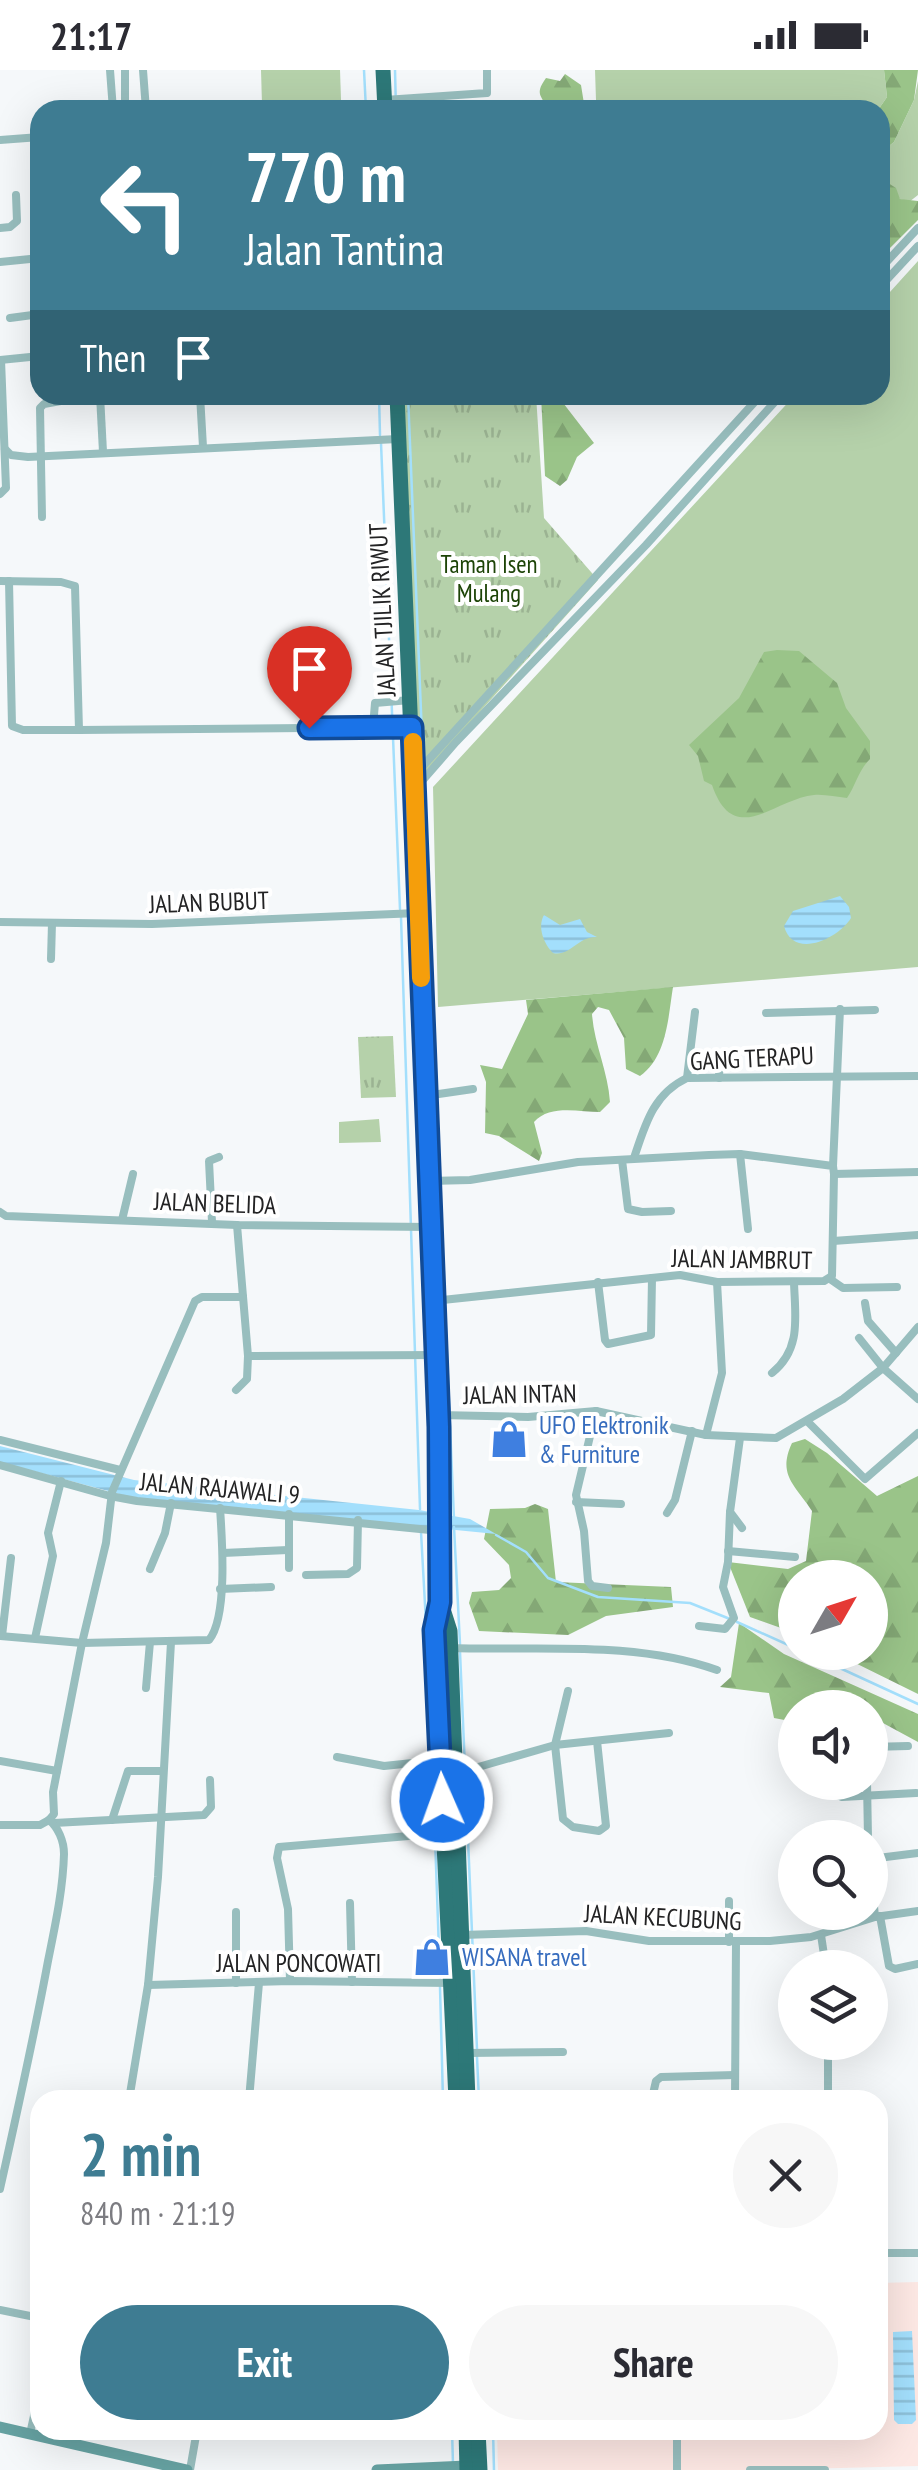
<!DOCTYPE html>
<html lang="en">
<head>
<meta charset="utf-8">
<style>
	:root { --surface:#fff; --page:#f7f7f7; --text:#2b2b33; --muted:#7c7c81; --accent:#3e7c92 }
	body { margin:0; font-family:"PT Sans Narrow",sans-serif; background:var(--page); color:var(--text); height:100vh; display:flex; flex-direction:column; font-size:38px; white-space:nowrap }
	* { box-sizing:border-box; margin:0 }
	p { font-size:32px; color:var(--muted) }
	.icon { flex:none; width:55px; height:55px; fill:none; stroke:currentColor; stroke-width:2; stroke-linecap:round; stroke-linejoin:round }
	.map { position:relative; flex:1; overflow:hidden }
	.details { position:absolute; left:30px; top:2020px; width:858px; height:350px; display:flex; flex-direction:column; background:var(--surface); border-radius:30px; box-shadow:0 10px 40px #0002 }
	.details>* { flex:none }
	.hud { position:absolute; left:30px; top:30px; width:860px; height:305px; border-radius:30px; box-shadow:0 10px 40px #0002; background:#3e7c92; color:#fff; overflow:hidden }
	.needle { width:65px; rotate:51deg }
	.tools { position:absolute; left:778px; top:1490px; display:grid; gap:20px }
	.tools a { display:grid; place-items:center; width:110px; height:110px; border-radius:50%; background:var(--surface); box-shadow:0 10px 40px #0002; font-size:50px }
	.pin { position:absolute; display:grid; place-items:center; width:85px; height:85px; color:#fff; margin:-102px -42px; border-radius:50% 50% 50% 0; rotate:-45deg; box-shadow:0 0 10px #0007 }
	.pin .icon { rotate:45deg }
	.me { position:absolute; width:110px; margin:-55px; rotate:358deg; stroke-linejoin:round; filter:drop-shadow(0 0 8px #0008) }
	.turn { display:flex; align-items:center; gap:35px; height:210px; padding:0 50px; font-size:45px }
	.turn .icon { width:130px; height:130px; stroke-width:2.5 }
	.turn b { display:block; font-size:70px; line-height:85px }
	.then { display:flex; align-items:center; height:95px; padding:0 50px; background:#0003; gap:20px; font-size:38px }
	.round { display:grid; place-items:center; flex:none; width:105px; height:105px; border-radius:52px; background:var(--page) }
	.overview { display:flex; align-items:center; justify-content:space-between; height:170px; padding:0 50px }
	h1 { font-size:60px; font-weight:700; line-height:75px; color:var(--accent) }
	.button { display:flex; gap:20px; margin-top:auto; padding:20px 50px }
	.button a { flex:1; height:115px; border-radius:60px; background:var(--accent); color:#fff; font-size:40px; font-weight:700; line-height:115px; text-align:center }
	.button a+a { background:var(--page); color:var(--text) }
	.status { display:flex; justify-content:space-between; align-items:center; height:70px; padding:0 50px; background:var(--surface); direction:ltr }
	.status svg { height:28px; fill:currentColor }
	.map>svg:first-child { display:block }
	.commercial { fill:#fde8e4 }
	.green { fill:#b5d1aa }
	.forest { fill:url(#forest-firs) }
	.park { fill:url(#park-tufts) }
	.water { fill:url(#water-rules) }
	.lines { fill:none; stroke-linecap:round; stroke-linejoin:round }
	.stream { stroke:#a3dffc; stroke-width:2.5 }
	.street { stroke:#98bebe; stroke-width:8 }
	.secondary { stroke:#66a2a2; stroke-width:11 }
	.highway { stroke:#2d7878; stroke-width:15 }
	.route-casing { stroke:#114b97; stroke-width:25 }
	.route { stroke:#1a73e8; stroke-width:18 }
	.slow { stroke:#f59e0b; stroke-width:18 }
	.labels { text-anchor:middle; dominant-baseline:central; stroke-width:8; stroke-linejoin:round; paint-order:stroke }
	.park-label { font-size:25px; fill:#1d4407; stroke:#fff }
	.street-label { font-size:25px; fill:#232324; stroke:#fff }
	.shop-label { font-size:25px; fill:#366cbe; stroke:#fff; text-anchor:start }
</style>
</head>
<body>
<div class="status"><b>21:17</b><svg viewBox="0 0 49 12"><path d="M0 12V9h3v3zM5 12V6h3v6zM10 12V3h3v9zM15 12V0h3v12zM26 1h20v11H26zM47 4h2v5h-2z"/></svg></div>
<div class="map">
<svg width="918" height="2400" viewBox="0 0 918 2400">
	<defs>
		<pattern id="forest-firs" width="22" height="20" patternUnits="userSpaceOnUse" patternTransform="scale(2.5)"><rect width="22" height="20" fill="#9ac489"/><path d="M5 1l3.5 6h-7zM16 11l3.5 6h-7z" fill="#84a876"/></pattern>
		<pattern id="park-tufts" width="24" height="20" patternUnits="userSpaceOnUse" patternTransform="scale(2.5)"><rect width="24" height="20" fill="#b5d1aa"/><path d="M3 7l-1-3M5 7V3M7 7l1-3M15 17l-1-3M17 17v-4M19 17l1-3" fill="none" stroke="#9bb392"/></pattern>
		<pattern id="water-rules" width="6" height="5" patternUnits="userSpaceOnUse" patternTransform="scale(2.5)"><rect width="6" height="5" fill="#a3dffc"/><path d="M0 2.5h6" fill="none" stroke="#8cbfd8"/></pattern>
	</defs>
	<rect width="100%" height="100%" fill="#f5f8fa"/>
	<polygon class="commercial" points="918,2212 918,2396 760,2400 498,2400 497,2360 878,2360 878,2213"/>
	<g class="green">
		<polygon points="261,0 340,0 341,30 262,34"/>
		<polygon points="595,0 884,0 887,27 878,40 618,40 607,30 596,30"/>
		<polygon points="918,11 918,125 909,132 900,129 885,111 880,116 880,74 889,76 894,72 914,30"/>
		<polygon points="918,191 918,897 438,937 433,717 795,325 880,325 880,233"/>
		<polygon points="379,1049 381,1072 339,1073 339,1052"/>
	</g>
	<g class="forest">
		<polygon points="884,0 918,0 914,30 894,72 889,76 880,74 878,40 887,27"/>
		<path d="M 565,4 L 581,15 L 585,40 L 546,40 C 544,25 533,26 546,8 L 560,11 Z"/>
		<polygon points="885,111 896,118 900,129 918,131 918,150 889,179 880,179 880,116"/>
		<polygon points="541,325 557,325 594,373 577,387 567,410 560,416 545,406"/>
		<path d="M 777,580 L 799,581 L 837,613 L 846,638 L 870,671 L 870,689 C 858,701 856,715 847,728 C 836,727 824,724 814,725 C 774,729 734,779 712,715 L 704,711 L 698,686 L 689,675 L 739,628 L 764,582 Z"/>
		<path d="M 673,917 C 668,948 667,987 640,1006 L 626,999 L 624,968 L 609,940 L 598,937 L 592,944 C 594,974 608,1001 610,1032 L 600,1042 C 579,1042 550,1034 534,1052 L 542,1083 L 539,1091 L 499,1066 L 485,1063 L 486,1012 L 480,995 L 502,999 L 528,944 L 526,930 Z"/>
		<path d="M 805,1369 L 827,1383 L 877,1426 L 918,1406 L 918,1624 L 835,1583 L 870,1582 L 870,1508 L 795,1508 L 795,1563 L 750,1547 L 728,1492 L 788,1499 L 806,1491 L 812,1441 C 795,1415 777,1405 792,1373 Z"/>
		<polygon points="535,1434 548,1439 556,1512 671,1517 673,1537 606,1546 568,1565 479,1561 469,1533 472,1522 499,1520 511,1508 509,1495 484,1469 490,1439 525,1438"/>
		<polygon points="739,1553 784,1584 918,1644 918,1672 870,1646 870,1638 795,1638 795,1652 774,1648 769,1623 720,1617 731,1607"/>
	</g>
	<g class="park">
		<polygon points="402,325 536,325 544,448 598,510 416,713"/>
		<polygon points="393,966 396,1027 361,1028 358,967"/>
	</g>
	<g class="water">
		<path d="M 840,826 L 849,837 L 851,848 C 838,869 793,890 784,856 L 793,841 Z"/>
		<path d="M 544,845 L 560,855 L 580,849 L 587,862 L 597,867 C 578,866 570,887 553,883 C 544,874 537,857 544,845 Z"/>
		<polygon points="0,1376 134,1410 419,1440 470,1449 496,1464 134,1428 0,1392"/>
		<polygon points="912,2261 916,2350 912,2354 898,2354 894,2350 893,2262"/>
	</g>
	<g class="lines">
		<g class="stream">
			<polyline points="364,0 366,40"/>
			<polyline points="395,0 396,40"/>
			<polyline points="379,325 380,365"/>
			<polyline points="408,325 423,690"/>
			<polyline points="381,373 400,839"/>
			<polyline points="424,713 436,1019"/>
			<polyline points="401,847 420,1439"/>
			<polyline points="436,1027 454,1449"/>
			<polyline points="454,1457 460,1574"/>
			<polyline points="421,1462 428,1589"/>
			<polyline points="496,1465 526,1482 548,1508 598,1527 690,1533 730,1549"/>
			<polyline points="737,1552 795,1578"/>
			<polyline points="460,1582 477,1979"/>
			<polyline points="805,1582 918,1634"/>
			<polyline points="431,1657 435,1759"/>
			<polyline points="435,1767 440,1909"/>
			<polyline points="440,1917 443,2030"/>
			<polyline points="477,1987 479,2030"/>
			<polyline points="452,2360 453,2394"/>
			<polyline points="493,2360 494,2400"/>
		</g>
		<g class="street">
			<polyline points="110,0 113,40"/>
			<polyline points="125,0 125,40"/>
			<polyline points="143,0 146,40"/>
			<polyline points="385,30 487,23 487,0"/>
			<polyline points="0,70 40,67"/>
			<polyline points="0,158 10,157 17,151 16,125"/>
			<polyline points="0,192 40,188"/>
			<polyline points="880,199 918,158"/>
			<polyline points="880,217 918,176"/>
			<polyline points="10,248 40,244"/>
			<polyline points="0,290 40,286"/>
			<polyline points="100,325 103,382"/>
			<polyline points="200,325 203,377"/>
			<polyline points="5,379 11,385 28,387 398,369"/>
			<polyline points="0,424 6,418 1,290"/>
			<polyline points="42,447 40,338 44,334 94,325"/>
			<polyline points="0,511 61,512 75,516 79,660 409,657"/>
			<polyline points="9,511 12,656 23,660 79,660"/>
			<polyline points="373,657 375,633 410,630"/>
			<polyline points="413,700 421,698 761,325"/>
			<polyline points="416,718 456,672 646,475 781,325"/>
			<polyline points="0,852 152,854 418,843"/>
			<polyline points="51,889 52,853"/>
			<polyline points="766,943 875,940"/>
			<polyline points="687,1008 695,942"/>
			<polyline points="719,1008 720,984"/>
			<polyline points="425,1026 473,1019"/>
			<polyline points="740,1084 748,1159"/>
			<path d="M 634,1088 C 645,1055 653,1024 687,1008 L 918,1006"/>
			<polyline points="622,1090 628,1139 642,1142 671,1141"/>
			<polyline points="833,1096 840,939"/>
			<polyline points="834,1104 918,1102"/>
			<polyline points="429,1111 470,1110 578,1092 709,1085 740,1084 833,1096 834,1104 832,1206 824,1211 717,1212 680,1205 433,1231"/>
			<polyline points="0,1142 6,1146 237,1155 430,1157"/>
			<polyline points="122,1150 133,1104"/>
			<polyline points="212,1152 209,1091 219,1087"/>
			<polyline points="237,1155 248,1286 435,1285"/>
			<polyline points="833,1171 918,1165"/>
			<polyline points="830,1209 843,1218 897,1217"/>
			<polyline points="598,1212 605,1270 608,1274 651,1265 652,1208"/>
			<polyline points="865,1233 868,1251 896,1283"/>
			<polyline points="859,1268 883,1298 918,1329"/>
			<path d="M 772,1303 C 802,1279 795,1246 794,1212"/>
			<polyline points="236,1320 247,1309 248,1286"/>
			<polyline points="596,1341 576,1425 584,1461 588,1511 592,1516 608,1518"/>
			<polyline points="439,1345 528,1347 596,1341 706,1365 776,1368 843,1329 883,1298 918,1257"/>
			<polyline points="808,1352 865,1409 918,1363"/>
			<polyline points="706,1365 722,1303 717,1212"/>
			<polyline points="740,1368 730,1442 742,1458"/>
			<polyline points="0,1370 120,1400"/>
			<polyline points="0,1395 110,1426 137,1431 440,1461"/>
			<polyline points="576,1432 621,1434"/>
			<polyline points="667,1443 675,1430 692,1361"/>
			<polyline points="728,1481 795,1487"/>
			<polyline points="223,1483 288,1480"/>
			<polyline points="289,1498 289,1444"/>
			<polyline points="150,1499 165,1463 171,1433"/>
			<polyline points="306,1505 348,1504 357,1498 358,1450"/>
			<polyline points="220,1519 271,1517"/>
			<polyline points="699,1556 725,1559 734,1548 723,1517 728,1492 730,1442"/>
			<path d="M 0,1566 L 82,1573 L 209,1570 C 228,1547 222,1468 220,1438"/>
			<polyline points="2,1566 11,1488"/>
			<polyline points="35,1568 53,1486 48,1463 61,1411"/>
			<path d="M 450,1578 C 538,1581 634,1570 717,1600"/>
			<polyline points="146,1618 150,1572"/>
			<polyline points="568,1621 555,1675 563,1749 573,1757 599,1761 606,1756 597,1671"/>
			<polyline points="870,1677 908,1676"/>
			<polyline points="337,1687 384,1696 441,1690"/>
			<polyline points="0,1691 57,1701"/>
			<polyline points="454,1704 555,1675 669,1663"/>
			<polyline points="833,1712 835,1724 842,1727 916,1723"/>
			<polyline points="867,1712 868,1768"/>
			<polyline points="49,1750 54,1744 53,1722 82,1573 106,1473 112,1422 195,1231 202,1227 243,1227"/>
			<polyline points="112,1750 128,1701 163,1701"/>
			<polyline points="54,1753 204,1745 211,1737 210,1710"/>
			<polyline points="0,1755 40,1755 49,1750"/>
			<polyline points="870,1789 918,1783"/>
			<polyline points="870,1791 875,1847"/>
			<polyline points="729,1831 729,1872"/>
			<polyline points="350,1833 352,1912"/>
			<polyline points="880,1846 889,1896 895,1899 918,1894"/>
			<polyline points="462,1865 586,1861 649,1871 770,1871 811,1867 875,1847 918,1841"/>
			<polyline points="821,1865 826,1898"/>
			<polyline points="290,1911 288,1839 277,1788 279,1777 444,1763"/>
			<polyline points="236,1913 236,1842"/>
			<polyline points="148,1915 290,1911 450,1913"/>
			<polyline points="828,1972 828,2030"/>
			<polyline points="468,1983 563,1982"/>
			<polyline points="653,2024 656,2011 661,2007 735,2005"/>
			<polyline points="129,2030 148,1915 158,1807 171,1572"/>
			<polyline points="249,2030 259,1913"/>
			<polyline points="735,2030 736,1872"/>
			<path d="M 0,2119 C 17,2043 34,1967 48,1891 C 55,1856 63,1820 64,1784 C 64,1771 58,1757 49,1750"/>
			<polyline points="878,2183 918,2183"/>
			<polyline points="0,2240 40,2248"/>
			<polyline points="677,2360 703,2360"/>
			<polyline points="30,2364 40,2318"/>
			<polyline points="190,2400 197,2360"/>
			<polyline points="677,2400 677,2362"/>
			<polyline points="750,2400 825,2400"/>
		</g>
		<g class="secondary">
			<polyline points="0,2357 187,2400"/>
			<polyline points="377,2400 467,2396"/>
		</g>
		<g class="highway">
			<polyline points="383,0 385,40"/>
			<polyline points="397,325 439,1345 440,1532 434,1560 456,2030"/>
			<polyline points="442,1536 450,1561 468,2030"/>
			<polyline points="466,2360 467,2400"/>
			<polyline points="478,2360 480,2400"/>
		</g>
	</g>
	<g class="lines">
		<g class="route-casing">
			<polyline id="route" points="309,658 412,657 439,1357 440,1532 434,1560 442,1730"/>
		</g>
		<use href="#route" class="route"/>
		<polyline class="slow" points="413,672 421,908"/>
	</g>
	<defs>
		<g id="shop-bare" transform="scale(3)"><path d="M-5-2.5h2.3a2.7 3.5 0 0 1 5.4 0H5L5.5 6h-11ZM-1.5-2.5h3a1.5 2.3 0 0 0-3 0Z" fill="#3f7fe0" stroke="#fff" stroke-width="2.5" paint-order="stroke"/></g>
	</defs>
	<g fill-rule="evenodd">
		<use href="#shop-bare" x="509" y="1369"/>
		<use href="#shop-bare" x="432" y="1887"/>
	</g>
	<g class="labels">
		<g class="park-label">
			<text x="489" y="494">Taman Isen<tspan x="489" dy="29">Mulang</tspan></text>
		</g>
		<g class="street-label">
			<text transform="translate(382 540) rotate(-93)">JALAN TJILIK RIWUT</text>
			<text transform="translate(209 832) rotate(-2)">JALAN BUBUT</text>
			<text transform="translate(752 988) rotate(-3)">GANG TERAPU</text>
			<text transform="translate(215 1133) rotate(2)">JALAN BELIDA</text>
			<text transform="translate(742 1189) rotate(1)">JALAN JAMBRUT</text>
			<text transform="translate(520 1324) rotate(-1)">JALAN INTAN</text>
			<text transform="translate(220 1418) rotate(5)">JALAN RAJAWALI 9</text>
			<text transform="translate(663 1847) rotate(3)">JALAN KECUBUNG</text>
			<text x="299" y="1893">JALAN PONCOWATI</text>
		</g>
		<g class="shop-label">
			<text x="539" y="1355">UFO Elektronik<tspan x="539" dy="29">&amp; Furniture</tspan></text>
			<text x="462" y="1887">WISANA travel</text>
		</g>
	</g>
</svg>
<div class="tools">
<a><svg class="needle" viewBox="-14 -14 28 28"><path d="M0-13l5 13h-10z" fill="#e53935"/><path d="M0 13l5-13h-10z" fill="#7c7c81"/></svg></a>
<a><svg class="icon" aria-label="sound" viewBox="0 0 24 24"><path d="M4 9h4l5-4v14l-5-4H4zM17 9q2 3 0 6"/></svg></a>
<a><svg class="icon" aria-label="search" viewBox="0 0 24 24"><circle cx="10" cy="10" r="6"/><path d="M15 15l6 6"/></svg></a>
<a><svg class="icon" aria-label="layers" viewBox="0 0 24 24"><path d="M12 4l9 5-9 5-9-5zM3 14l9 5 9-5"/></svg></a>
</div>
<div class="pin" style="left:309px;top:658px;background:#d93025"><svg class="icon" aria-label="arrive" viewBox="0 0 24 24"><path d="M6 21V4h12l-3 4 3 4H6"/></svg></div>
<svg class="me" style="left:442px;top:1730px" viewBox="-20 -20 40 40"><circle r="17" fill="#1a73e8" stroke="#fff" stroke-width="3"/><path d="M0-11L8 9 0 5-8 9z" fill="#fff"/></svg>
<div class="hud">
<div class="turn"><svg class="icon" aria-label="left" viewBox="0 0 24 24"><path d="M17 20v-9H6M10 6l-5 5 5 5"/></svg><div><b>770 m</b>Jalan Tantina</div></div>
<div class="then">Then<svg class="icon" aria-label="arrive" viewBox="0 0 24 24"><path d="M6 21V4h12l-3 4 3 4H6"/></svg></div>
</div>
<section class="details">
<div class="overview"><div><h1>2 min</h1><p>840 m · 21:19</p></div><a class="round"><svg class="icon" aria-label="close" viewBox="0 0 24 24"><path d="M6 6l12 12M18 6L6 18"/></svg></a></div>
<div class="button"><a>Exit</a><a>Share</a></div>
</section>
</div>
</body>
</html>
